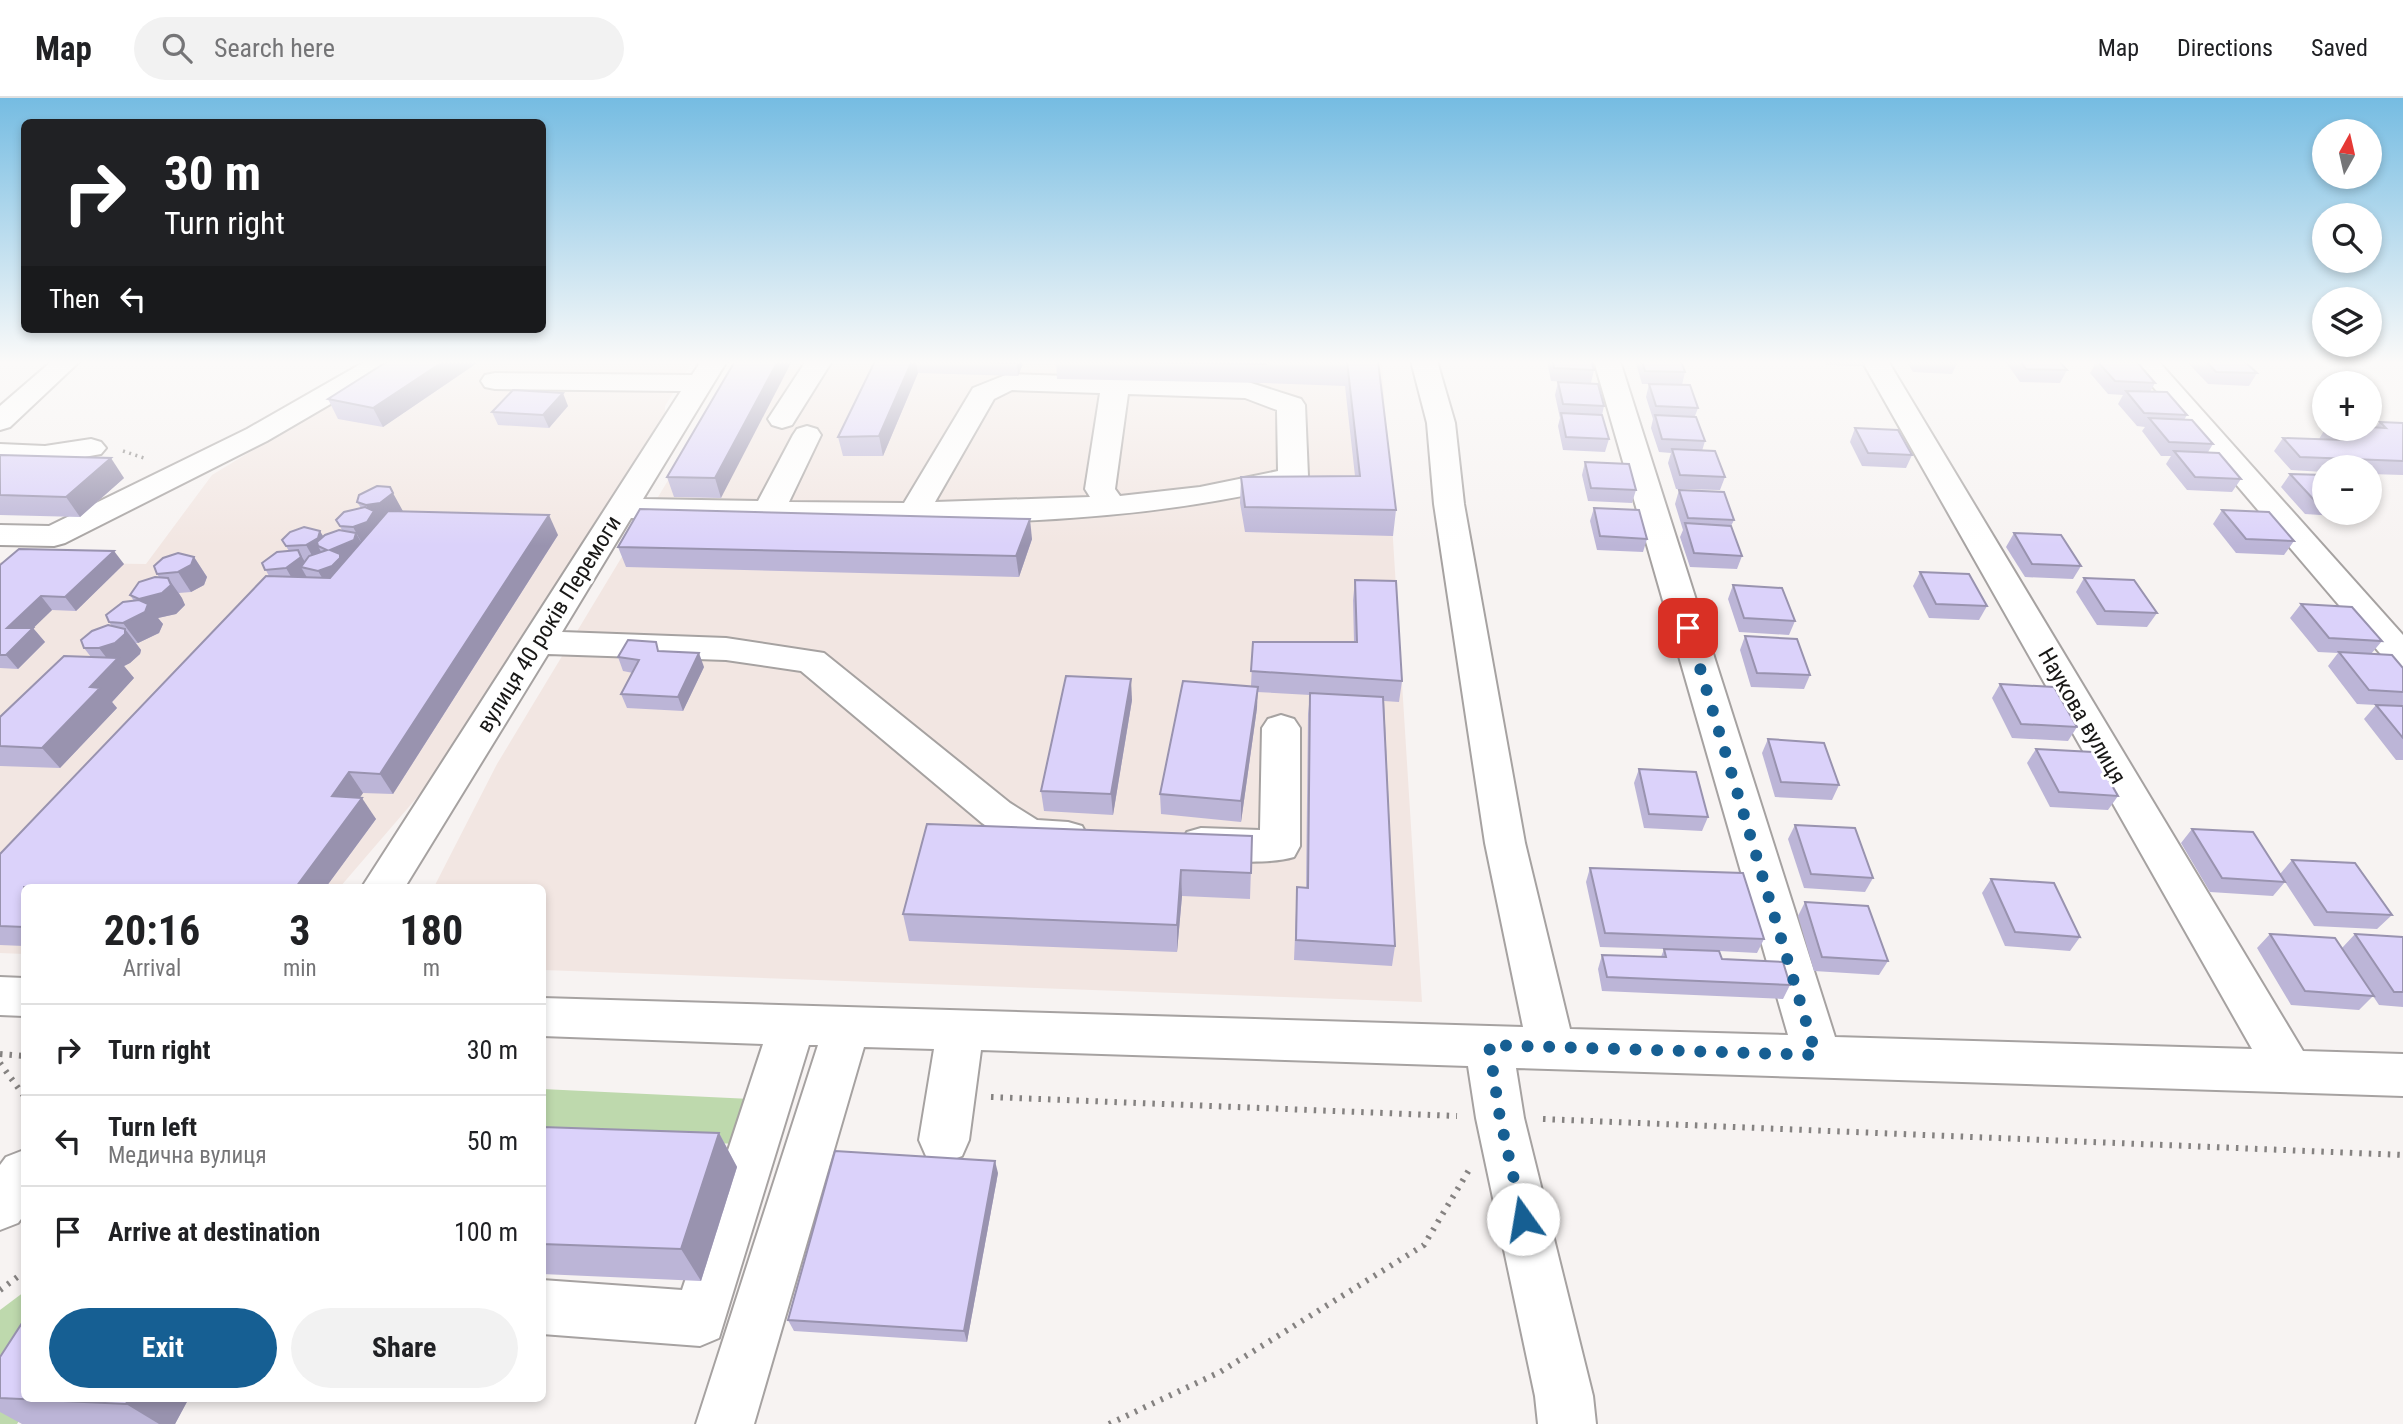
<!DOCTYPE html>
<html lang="en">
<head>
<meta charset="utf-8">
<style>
	:root { --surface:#fff; --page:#f2f2f2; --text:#202124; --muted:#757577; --line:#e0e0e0; --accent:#165f93 }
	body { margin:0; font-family:"Roboto Condensed",sans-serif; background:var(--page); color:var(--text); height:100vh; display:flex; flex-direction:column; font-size:26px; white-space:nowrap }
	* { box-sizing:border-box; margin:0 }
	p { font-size:23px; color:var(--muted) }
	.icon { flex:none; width:38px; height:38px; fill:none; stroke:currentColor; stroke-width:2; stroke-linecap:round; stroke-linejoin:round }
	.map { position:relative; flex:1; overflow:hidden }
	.details { position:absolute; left:21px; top:786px; width:525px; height:518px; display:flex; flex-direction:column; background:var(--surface); border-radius:10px; box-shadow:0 4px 10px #0003 }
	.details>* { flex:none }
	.guide { position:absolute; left:21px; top:21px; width:525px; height:214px; border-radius:10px; box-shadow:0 4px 10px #0003; background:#202124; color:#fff; overflow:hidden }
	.needle { width:46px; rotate:8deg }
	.tools { position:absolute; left:2312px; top:21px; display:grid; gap:14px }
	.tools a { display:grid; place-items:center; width:70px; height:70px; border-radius:50%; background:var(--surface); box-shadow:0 4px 10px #0003; font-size:35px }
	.pin { position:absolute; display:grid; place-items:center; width:60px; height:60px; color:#fff; margin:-30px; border-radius:14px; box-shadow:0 4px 10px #0006 }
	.me { position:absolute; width:77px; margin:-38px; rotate:347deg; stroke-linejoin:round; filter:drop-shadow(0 0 5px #0008) }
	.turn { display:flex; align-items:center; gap:24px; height:147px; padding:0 28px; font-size:32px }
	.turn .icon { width:91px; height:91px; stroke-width:2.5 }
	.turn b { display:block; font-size:49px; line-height:60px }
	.then { display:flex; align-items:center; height:66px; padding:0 28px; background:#0003; gap:14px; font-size:26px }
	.eta { display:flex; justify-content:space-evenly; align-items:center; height:119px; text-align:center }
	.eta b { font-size:42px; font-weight:700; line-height:49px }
	.cta { display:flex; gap:14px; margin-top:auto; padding:14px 28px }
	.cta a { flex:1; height:80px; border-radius:42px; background:var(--accent); color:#fff; font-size:28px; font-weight:700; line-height:80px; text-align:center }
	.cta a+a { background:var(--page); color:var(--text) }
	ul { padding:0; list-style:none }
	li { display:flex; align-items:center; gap:21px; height:91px; padding:0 28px; border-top:2px solid var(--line) }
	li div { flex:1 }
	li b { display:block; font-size:26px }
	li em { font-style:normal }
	header { display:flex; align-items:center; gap:42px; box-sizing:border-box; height:98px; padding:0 35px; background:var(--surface); border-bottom:2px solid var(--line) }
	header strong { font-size:33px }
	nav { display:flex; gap:38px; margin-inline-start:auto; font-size:24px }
	.search { width:490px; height:63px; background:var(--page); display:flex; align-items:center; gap:18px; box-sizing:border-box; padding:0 24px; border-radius:38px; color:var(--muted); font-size:26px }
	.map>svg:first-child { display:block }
	.built { fill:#f2e6e2 }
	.green { fill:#bed9ad }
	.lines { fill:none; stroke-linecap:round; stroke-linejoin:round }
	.minor-casing { stroke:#a6a2a1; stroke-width:4 }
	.path-far1 { stroke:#858281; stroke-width:3.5; stroke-dasharray:2 4.5; stroke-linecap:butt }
	.path { stroke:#858281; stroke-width:6; stroke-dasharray:2.5 7; stroke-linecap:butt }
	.minor { fill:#fff; fill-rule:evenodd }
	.wall { fill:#bcb5d7 }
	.shaded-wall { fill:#9993af }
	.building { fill:#dbd2fa; stroke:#9993af; stroke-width:2 }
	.route { stroke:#165f93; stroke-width:12; stroke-dasharray:0 21.6 }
	.labels { text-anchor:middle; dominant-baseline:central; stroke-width:6; stroke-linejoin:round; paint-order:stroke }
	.street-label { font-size:23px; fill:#181716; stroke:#fff }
</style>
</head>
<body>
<header>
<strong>Map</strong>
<div class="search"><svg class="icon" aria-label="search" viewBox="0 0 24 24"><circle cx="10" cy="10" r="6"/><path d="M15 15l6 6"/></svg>Search here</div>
<nav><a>Map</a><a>Directions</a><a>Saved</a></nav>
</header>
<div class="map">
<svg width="2403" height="1326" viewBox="0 0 2403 1326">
	<rect width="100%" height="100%" fill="#f7f3f2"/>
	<g class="built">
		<polygon points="400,263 693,263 665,308 665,320 426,689 340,789 24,789 24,856 0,855 0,464 146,466 212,377"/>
		<polygon points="740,263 1357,263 1358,266 1382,266 1422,904 543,872 542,789 434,789 497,666"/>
	</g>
	<g class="green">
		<polygon points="542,991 751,1001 736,1046 543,1036"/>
		<polygon points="24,1194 24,1300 33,1300 17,1326 0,1326 0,1212"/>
	</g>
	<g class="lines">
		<g class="minor-casing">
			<g id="minor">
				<polygon points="52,263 80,263 10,329 0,332 0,308"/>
				<polygon points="366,263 398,263 394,269 267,343 65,445 54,448 0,447 0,427 49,428 247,331"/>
				<path d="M 701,263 L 727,263 L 643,401 L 758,403 L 793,337 L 797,331 L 807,328 L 817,331 L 821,337 L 789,404 L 904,405 L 973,290 L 1008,276 L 1248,284 L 1301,301 L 1305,307 L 1308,378 L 1304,384 C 1089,440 852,424 631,420 L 562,534 L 726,540 L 824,555 L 1010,705 L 1037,722 L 1068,724 L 1082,728 L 1088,739 L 1082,750 L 1068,754 L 1029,752 L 1015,748 L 982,725 L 801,573 L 726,562 L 548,556 L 405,789 L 362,789 L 681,293 L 495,291 L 485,289 L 481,283 L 485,277 L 495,275 L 692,277 ZM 1012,292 L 1100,295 L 1085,391 L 1090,399 L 935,404 L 994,301 ZM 1128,296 L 1245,300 L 1277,312 L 1278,373 L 1200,389 L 1120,398 L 1115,391 Z"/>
				<polygon points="806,263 832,263 792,327 782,330 772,327 768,321"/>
				<polygon points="1411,263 1437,263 1455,325 1464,406 1525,745 1570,931 1788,937 1594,263 1620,263 1835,939 2252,951 1862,263 1888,263 2303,953 2403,956 2403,998 1516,970 1524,1020 1593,1298 1596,1326 1538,1326 1535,1298 1476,1020 1468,968 981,952 969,1042 962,1058 944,1065 926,1058 919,1042 934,951 864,949 754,1326 696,1326 818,947 809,947 719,1240 700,1248 542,1236 542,1182 682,1192 763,946 542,938 542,900 1523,929 1485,745 1434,406 1427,325"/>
				<polygon points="2131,263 2158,263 2403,537 2403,571 2390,567"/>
				<polygon points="91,341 101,344 106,350 101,356 45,366 0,364 0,346 45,348"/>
				<path d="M 1281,617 L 1294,621 L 1300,630 L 1300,748 L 1294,759 C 1267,767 1214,764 1187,756 L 1181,745 L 1187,734 L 1201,730 L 1260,732 L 1262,630 L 1268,621 Z"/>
				<polygon points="0,879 24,880 24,918 0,917"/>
				<polygon points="24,1052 24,1117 18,1125 0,1132 0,1067 6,1059"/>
			</g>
		</g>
		<polyline class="path-far1" points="123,353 144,360"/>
		<g class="path">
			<polyline points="0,956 24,958"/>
			<polyline points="0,965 24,998"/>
			<polyline points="991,999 1457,1018"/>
			<polyline points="1543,1021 2403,1057"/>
			<polyline points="0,1192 24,1174"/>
			<polyline points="1109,1326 1220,1274 1424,1147 1469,1072"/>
		</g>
		<use href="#minor" class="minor"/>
	</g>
	<g class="wall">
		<polygon points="388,263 480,263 383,329 338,321 328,301"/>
		<polygon points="735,263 721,400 674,399 667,379"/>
		<polygon points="875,263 1024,263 1018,278 918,275 883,358 843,358 838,339"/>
		<polygon points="1056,263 1378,263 1396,412 1393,438 1245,434 1240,405 1241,379 1355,378 1345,288 1265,285 1057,281"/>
		<polygon points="1547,263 1591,263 1594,272 1591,285 1551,283"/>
		<polygon points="1636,263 1681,263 1685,274 1682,287 1698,310 1695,318 1705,343 1702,353 1725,379 1720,392 1676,391 1668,365 1671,355 1659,354 1651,330 1653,321 1646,299 1649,286 1642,286 1636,265"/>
		<polygon points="1824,263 1868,263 1865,268 1826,267"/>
		<polygon points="1906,263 1958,263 1952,276 1913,274"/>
		<polygon points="2005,263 2020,263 2067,272 2060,285 2020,284"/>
		<polygon points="2097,263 2155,285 2150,294 2187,317 2184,322 2213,346 2208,354 2241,381 2232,394 2187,392 2166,366 2171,358 2161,358 2142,333 2145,329 2137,328 2118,306 2123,297 2108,296 2090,275"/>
		<polygon points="2191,263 2244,263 2257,275 2249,288 2208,286 2189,266"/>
		<polygon points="1558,284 1604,308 1602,317 1609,341 1605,354 1563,352 1558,328 1560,320 1555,297"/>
		<polygon points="568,308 549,330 498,327 492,314"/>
		<polygon points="2380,324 2403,325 2403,377 2370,376 2370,369 2324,369 2324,374 2291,372 2274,353 2283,340 2319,341 2325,331 2370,331 2376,329"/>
		<polygon points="1855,330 1912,357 1906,370 1862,368 1850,344"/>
		<polygon points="0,357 124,380 80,419 0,417"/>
		<polygon points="1585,364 1636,392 1632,405 1588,403 1582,377"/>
		<polygon points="2290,376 2324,377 2324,415 2354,415 2351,419 2305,416 2281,389"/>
		<polygon points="1679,392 1734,422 1731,428 1742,458 1737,471 1690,469 1680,439 1683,432 1675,406"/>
		<polygon points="357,404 403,413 558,437 393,696 363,695 359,700 376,721 326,789 24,789 24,848 0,847 0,756 269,478 262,465 289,453 282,442 324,438 342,432 336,422 361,410"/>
		<polygon points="1594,410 1647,441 1643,454 1597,452 1590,423"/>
		<polygon points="2222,412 2294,443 2284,457 2236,455 2213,426"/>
		<polygon points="2014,435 2081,468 2073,481 2025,479 2006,449"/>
		<polygon points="1032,441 1019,479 626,469 618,449"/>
		<polygon points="194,459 207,479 204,487 191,494 179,495 185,507 176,516 158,520 163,526 159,535 138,545 136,545 141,552 140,556 130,565 124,568 134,580 112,604 117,610 60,670 0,668 0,619 91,559 84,550 112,528 109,524 134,503 130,497 159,479 157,476"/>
		<polygon points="124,466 76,513 52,512 33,530 45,544 18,571 0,570 0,467"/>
		<polygon points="1920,474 1987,508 1979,522 1929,520 1913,488"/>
		<polygon points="2084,480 2157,515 2147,529 2097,527 2076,494"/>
		<polygon points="1355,482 1402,583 1399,604 1384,603 1395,848 1392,868 1294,862 1297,789 1306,790 1308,616 1310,597 1257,594 1257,610 1241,724 1161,716 1160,696 1251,588 1253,544 1354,544 1353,502"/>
		<polygon points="1733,487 1795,523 1789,537 1739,534 1728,501"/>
		<polygon points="2301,506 2382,543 2371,556 2403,570 2403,662 2396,662 2364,621 2376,607 2357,606 2328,568 2338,555 2318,554 2290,520"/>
		<polygon points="1745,538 1810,577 1804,591 1751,589 1740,552"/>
		<polygon points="660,553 704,569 683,613 627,610 621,596 633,575 623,573 618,559"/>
		<polygon points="2000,586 2077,629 2068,643 2012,640 1992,600"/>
		<polygon points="1132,602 1113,717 1044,713 1041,693"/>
		<polygon points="1768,641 1839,687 1832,702 1775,699 1762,655"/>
		<polygon points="2036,651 2118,698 2108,712 2050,709 2027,665"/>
		<polygon points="1639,671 1708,719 1702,733 1644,730 1634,685"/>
		<polygon points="1795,727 1873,780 1865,794 1804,790 1788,741"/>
		<polygon points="2192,731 2280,776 2292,762 2392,817 2377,831 2314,828 2285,784 2273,798 2210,794 2181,745"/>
		<polygon points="1252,738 1250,801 1182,798 1177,854 909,843 903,816"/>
		<polygon points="1590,770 1764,841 1757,855 1719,853 1722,861 1790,887 1783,901 1602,893 1598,871 1602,857 1661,859 1664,851 1600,849 1586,784"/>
		<polygon points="1991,781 2080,839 2070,853 2005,848 1982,795"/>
		<polygon points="1805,804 1888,863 1879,877 1814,873 1798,818"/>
		<polygon points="2270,836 2342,850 2355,836 2403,839 2403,909 2379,907 2373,898 2359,912 2291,907 2257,850"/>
		<polygon points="542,1029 719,1035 737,1069 701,1183 542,1176"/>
		<polygon points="998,1075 967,1244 794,1233 788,1222"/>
		<polygon points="0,1259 24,1300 189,1300 175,1326 22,1326 0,1314"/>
	</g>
	<g class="shaded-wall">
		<polygon points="444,263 480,263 383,329 373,310"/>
		<polygon points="778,263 792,263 721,400 715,380"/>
		<polygon points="912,263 916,263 918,275 883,358 879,338"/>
		<polygon points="1018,263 1024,263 1018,278 1017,265"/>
		<polygon points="563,295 568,308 549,330 543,317"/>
		<polygon points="111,360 124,380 80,419 66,399"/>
		<polygon points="393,395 404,415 364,449 353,429 371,417 366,407"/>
		<polygon points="549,417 558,437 393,696 380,676"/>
		<polygon points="1030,421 1032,441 1019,479 1016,458"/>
		<polygon points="320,433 331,451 356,435 367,455 330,493 318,473 327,452 325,451 318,440"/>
		<polygon points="318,440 325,451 318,448 326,463 318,468 306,447"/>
		<polygon points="298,452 309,471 301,469 309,483 298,491 286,470"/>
		<polygon points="114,453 124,466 76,513 65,499"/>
		<polygon points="194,459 207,479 204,487 191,494 178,474"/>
		<polygon points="168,480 182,500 185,507 176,516 158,520 163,526 159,535 138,545 123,525 145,514 139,501"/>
		<polygon points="41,498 52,512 19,544 7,530"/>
		<polygon points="33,530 45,544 18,571 6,557"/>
		<polygon points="125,531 141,552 140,556 130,565 124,568 134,580 112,604 117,610 60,670 42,650 90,589 112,567 99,550"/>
		<polygon points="699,555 704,569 683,613 678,599"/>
		<polygon points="1131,581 1132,602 1113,717 1111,696"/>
		<polygon points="1258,589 1257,610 1241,724 1241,703"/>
		<polygon points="349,674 363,695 347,719 332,698"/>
		<polygon points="362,700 376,721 326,789 296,789"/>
		<polygon points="1181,772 1182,798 1177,854 1177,827"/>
		<polygon points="719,1035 737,1069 701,1183 681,1151"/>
		<polygon points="995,1063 998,1075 967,1244 964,1233"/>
		<polygon points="129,1300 189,1300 175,1326 159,1326 126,1306"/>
	</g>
	<g class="building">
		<polygon points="388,263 444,263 373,310 328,301"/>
		<polygon points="735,263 778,263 715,380 667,379"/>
		<polygon points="875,263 912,263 879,338 838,339"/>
		<polygon points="940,263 1018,263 1017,265"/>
		<polygon points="1062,263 1266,263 1266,266"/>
		<polygon points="1328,263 1378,263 1396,412 1245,409 1241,379 1360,378 1347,263"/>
		<polygon points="1553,263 1591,263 1594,272 1554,270"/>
		<polygon points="1642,263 1681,263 1685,274 1645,273"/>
		<polygon points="2020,263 2059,263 2067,272 2026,271"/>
		<polygon points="2097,263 2137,264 2155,285 2115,283"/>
		<polygon points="2206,263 2244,263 2257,275 2216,274"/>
		<polygon points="1558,284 1598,286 1604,308 1563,306"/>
		<polygon points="1649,286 1690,287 1698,310 1656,308"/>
		<polygon points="513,292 563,295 543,317 492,314"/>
		<polygon points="2126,293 2167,294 2187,317 2144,315"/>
		<polygon points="1561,315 1602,317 1609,341 1566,339"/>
		<polygon points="1655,317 1696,319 1705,343 1662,341"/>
		<polygon points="2149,320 2192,322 2213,346 2169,344"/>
		<polygon points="2380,324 2403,325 2403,363 2300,359 2283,340 2342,342 2330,331 2370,331 2370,329 2386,330"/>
		<polygon points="1855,330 1898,332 1912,357 1868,355"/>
		<polygon points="1672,351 1715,353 1725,379 1680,377"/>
		<polygon points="2174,353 2219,355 2241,381 2195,379"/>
		<polygon points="0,357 111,360 66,399 0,397"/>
		<polygon points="1585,364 1629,366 1636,392 1591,390"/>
		<polygon points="2290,376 2324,377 2324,403 2315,403"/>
		<polygon points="377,388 390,389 393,395 380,405 366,407 357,404 359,397"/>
		<polygon points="1679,392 1724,394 1734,422 1688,420"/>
		<polygon points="365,409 374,413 367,424 353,429 340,428 336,422 344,414"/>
		<polygon points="1594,410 1639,412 1647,441 1600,438"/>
		<polygon points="640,411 1030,421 1016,458 618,449"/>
		<polygon points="2222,412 2269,414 2294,443 2246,441"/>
		<polygon points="388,413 549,417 380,676 349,674 332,698 362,700 296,789 24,789 24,829 0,828 0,756 266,478 330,480"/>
		<polygon points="1685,425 1731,428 1742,458 1694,455"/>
		<polygon points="304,429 320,433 318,440 306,447 286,448 282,442 290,434"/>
		<polygon points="339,432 356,435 354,442 330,452 340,456 340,460 332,468 318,473 301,469 309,458 327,452 318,448 317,444 325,437"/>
		<polygon points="2014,435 2061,437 2081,468 2032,466"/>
		<polygon points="19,451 114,453 65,499 41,498 7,530 33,530 6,557 0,557 0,467"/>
		<polygon points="298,452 301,459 286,470 265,472 262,465 277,454"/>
		<polygon points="178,455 194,459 191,467 178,474 157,476 154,468 163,460"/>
		<polygon points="1920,474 1969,476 1987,508 1936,506"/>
		<polygon points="155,479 168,480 171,487 162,495 139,501 130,497 139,484"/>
		<polygon points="2084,480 2134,482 2157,515 2105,513"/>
		<polygon points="1355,482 1396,483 1402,583 1251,573 1253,544 1357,544"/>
		<polygon points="1733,487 1782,490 1795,523 1744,520"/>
		<polygon points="139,502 148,506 145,514 123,525 109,524 106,517 123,504"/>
		<polygon points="2301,506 2352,509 2382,543 2329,540"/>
		<polygon points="108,527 125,531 125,536 115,545 99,550 84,550 81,542 92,533"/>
		<polygon points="1745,538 1797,541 1810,577 1757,575"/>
		<polygon points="628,542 656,544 658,553 699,555 678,599 621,596 639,562 618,559"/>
		<polygon points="2339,554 2392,557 2403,570 2403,594 2369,592"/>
		<polygon points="64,558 118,560 90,589 100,590 42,650 0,648 0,619"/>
		<polygon points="1066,578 1131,581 1111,696 1041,693"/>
		<polygon points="1183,583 1258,589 1241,703 1160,696"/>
		<polygon points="2000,586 2054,589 2077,629 2021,626"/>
		<polygon points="1310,595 1383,599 1395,848 1296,842 1297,789 1308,790"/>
		<polygon points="2376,607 2403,608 2403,640"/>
		<polygon points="1768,641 1824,645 1839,687 1781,684"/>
		<polygon points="2036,651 2093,654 2118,698 2059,694"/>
		<polygon points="1639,671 1696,674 1708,719 1649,716"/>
		<polygon points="927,726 1252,738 1251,775 1181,772 1177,827 903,816"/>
		<polygon points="1795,727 1855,730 1873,780 1811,776"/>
		<polygon points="2192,731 2253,734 2285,784 2222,780"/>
		<polygon points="2292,762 2355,765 2392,817 2327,814"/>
		<polygon points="1590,770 1743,775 1764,841 1605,835"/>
		<polygon points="1991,781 2054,785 2080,839 2015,834"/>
		<polygon points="1805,804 1868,808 1888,863 1822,859"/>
		<polygon points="2270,836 2335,840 2374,898 2305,893"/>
		<polygon points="2355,836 2403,839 2403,894 2394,894"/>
		<polygon points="1664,851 1719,853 1722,861 1783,864 1790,887 1607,879 1602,857 1666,859"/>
		<polygon points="542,1029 719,1035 681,1151 542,1146"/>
		<polygon points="835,1053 995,1063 964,1233 788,1222"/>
		<polygon points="24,1222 24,1300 129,1300 126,1306 0,1300 0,1259"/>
	</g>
	<linearGradient id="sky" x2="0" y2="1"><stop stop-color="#75bce2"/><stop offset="0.59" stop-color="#fbfaf9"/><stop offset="1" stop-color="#fbfaf9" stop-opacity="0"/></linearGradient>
	<rect width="2403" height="448" fill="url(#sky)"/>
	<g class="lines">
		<polyline class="route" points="1523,1121 1500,1020 1489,947 1816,957 1688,530"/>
	</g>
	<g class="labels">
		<g class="street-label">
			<text transform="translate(549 526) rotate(-58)">вулиця 40 років Перемоги</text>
			<text transform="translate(2082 618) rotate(60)">Наукова вулиця</text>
		</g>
	</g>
</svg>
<div class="tools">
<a><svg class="needle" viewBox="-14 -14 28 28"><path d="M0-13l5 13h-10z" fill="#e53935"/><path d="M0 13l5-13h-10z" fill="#757577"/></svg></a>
<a><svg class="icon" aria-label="search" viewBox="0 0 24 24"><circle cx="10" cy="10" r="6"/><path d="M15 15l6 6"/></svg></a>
<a><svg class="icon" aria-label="layers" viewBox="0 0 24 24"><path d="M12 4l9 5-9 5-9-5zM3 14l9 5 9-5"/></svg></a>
<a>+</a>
<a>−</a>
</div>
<div class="pin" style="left:1688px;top:530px;background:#d93025"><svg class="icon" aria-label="arrive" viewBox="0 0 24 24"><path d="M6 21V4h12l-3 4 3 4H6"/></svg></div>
<svg class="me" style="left:1523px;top:1121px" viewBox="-20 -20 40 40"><circle r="19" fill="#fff"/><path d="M0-13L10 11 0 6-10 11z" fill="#165f93"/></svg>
<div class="guide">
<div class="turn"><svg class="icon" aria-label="right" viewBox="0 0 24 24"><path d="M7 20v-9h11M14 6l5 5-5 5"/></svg><div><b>30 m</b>Turn right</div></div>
<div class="then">Then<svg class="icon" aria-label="left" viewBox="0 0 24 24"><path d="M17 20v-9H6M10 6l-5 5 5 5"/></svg></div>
</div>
<section class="details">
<div class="eta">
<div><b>20:16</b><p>Arrival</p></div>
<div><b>3</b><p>min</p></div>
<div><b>180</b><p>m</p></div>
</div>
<ul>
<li><svg class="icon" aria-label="right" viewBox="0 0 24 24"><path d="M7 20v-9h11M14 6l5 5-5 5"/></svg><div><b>Turn right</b></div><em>30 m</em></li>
<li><svg class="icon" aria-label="left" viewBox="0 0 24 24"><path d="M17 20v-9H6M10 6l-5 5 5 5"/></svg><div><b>Turn left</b><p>Медична вулиця</p></div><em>50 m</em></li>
<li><svg class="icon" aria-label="arrive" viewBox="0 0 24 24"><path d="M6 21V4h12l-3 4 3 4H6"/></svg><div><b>Arrive at destination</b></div><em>100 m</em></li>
</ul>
<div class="cta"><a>Exit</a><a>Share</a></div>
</section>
</div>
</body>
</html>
